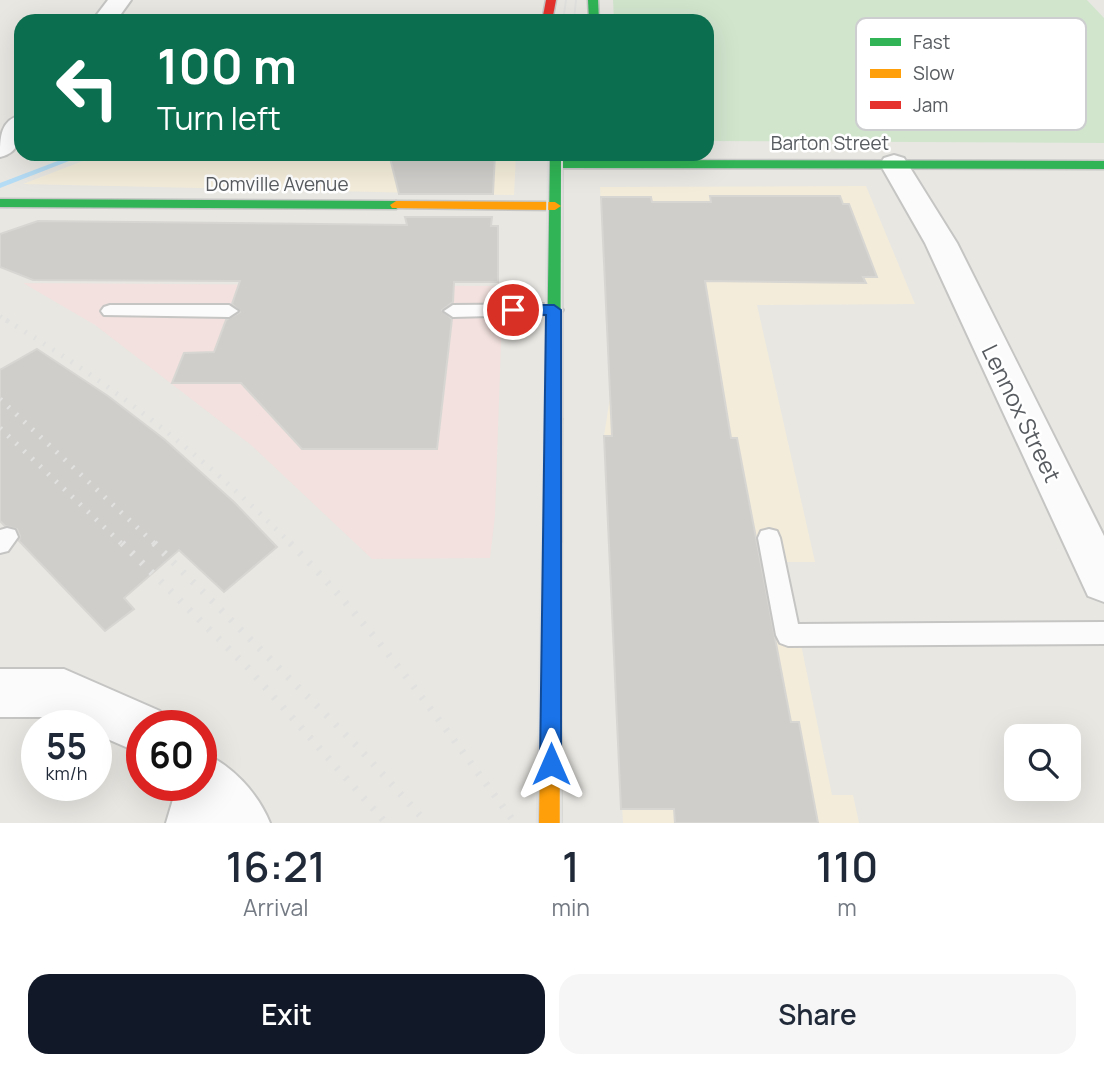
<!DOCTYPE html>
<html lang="en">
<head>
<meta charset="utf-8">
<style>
	:root { --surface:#fff; --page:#f6f6f7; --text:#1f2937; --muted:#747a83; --accent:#111827 }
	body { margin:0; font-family:Manrope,sans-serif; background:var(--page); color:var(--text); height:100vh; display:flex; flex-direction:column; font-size:26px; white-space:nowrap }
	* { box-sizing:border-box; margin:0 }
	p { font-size:23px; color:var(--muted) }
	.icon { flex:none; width:38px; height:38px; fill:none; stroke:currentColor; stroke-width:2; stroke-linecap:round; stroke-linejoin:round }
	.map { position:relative; height:823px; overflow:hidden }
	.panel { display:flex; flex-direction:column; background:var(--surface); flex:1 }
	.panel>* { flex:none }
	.guide { position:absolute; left:14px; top:14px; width:700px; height:147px; border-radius:21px; box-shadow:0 7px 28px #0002; background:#0b6e4f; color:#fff; overflow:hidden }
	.buttons { position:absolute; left:1004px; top:724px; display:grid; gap:14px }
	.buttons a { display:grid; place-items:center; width:77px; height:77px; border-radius:14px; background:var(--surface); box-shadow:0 7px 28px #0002; font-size:35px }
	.speed { position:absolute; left:21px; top:710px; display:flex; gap:14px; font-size:35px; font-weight:700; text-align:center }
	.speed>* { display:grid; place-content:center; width:91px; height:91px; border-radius:50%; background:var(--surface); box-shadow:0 7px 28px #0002; line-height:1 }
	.speed small { font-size:18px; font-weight:400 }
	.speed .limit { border:10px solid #d22; background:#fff; color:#111 }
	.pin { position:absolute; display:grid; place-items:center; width:60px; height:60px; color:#fff; margin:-30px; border:4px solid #fff; border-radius:50%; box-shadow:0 2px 7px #0007 }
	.me { position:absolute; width:77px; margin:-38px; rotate:0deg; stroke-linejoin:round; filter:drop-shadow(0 0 5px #0008) }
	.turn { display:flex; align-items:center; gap:24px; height:147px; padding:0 28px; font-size:32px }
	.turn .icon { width:91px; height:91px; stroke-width:2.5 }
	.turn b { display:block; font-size:49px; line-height:60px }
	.eta { display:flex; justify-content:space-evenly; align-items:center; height:119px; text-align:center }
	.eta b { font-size:42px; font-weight:600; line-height:49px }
	.action { display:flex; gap:14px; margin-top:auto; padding:14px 28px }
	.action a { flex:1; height:80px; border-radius:21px; background:var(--accent); color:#fff; font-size:28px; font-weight:600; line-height:80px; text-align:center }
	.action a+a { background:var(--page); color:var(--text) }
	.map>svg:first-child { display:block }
	.commercial { fill:#f3ecda }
	.medical { fill:#f2e1de }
	.green { fill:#d1e5cd }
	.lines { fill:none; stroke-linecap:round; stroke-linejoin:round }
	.stream { fill:#b4dcf4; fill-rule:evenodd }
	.building { fill:#cfcecb; stroke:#d8d6d2; stroke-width:2 }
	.lane-casing { stroke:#c5c5c4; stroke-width:4 }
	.street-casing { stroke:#c5c5c4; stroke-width:4 }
	.fast-casing { stroke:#c5c6c5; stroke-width:3 }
	.slow-casing { stroke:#c5c6c5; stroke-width:3 }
	.jam-casing { stroke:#c5c6c5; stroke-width:3 }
	.lane { fill:#fcfbfb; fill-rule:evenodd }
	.street { fill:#fcfbfb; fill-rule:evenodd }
	.fast { fill:#30b455; fill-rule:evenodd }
	.slow { fill:#ff9f0a; fill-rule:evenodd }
	.jam { fill:#e5322d; fill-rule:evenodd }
	.tram-far1 { stroke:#e1e1e0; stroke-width:2 }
	.tram { stroke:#e1e1e0; stroke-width:2.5 }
	.rail-far2 { stroke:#e1e1e0; stroke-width:4.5; stroke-dasharray:2 7; stroke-linecap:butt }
	.rail-far1 { stroke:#e1e1e0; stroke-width:5; stroke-dasharray:2 9; stroke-linecap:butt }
	.rail { stroke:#e1e1e0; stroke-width:7; stroke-dasharray:2.5 11; stroke-linecap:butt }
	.route { fill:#1a73e8; stroke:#114b97; stroke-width:2 }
	.labels { text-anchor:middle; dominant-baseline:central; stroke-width:5; stroke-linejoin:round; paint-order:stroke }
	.far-street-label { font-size:19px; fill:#585c60; stroke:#fff }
	.street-label { font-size:23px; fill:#585c60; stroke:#fff }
	.key { fill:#fff; stroke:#cdcecf; stroke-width:2 }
	.key-label { font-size:19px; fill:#585c60 }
</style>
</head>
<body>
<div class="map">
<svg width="1104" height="823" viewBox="0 0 1104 823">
	<rect width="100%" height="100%" fill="#e8e7e2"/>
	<g class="commercial">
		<polygon points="101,154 516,154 514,195 23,184"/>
		<polygon points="866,186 915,304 757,305 815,562 784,562 832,795 853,795 859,823 623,823 607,512 604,436 610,398 600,187"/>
	</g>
	<polygon class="medical" points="23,283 503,286 495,516 490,558 372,559 251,445 95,325"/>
	<polygon class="green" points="613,0 1087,0 1104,18 1104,143 707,141 707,21 614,21"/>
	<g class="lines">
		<polygon class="stream" points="76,154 87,154 0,188 0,183"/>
	</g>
	<g class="building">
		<polygon points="389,154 495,154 493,194 399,194"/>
		<polygon points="710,196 840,196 843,204 849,204 877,277 863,277 866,283 705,281 731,438 737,438 791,722 799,722 818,823 675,823 674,809 621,809 604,436 612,436 601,197 651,197 652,202 711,202"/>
		<polygon points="405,217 492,217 491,226 498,226 498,282 454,282 453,302 442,310 452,319 437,449 302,449 241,383 172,383 184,353 214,352 226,320 240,312 232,304 240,281 33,280 0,267 0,234 38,221 407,225"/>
		<polygon points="37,349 108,396 164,439 234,502 277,547 224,592 179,550 124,598 134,609 105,631 19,541 20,536 17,529 5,526 0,521 0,370"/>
	</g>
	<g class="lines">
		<g class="lane-casing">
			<g id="lane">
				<polygon points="554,304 563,310 560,314 453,317 444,311 453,305"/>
				<polygon points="110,305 229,305 238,311 229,317 104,315 101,311 104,307"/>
				<polygon points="7,528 15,530 18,537 8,551 0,553 0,530"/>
				<polygon points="769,529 777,531 780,538 798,624 1104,622 1104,644 788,646 780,643 776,635 758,538 761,531"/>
			</g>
		</g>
		<g class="street-casing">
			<g id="street">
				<polygon points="108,0 131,0 116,21 92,21"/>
				<path d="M 21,115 C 21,134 22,152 0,157 C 0,138 0,120 21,115 Z"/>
				<polygon points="894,155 904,158 957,243 1104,536 1104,602 1088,596 925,243 880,164 884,158"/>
				<polygon points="0,669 64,669 160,711 166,726 142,726 142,754 96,734 96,726 80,726 61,717 0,717"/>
				<path d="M 201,752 C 231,764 258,793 270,823 L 166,823 L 177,786 L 201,786 Z"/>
			</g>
		</g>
		<g class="fast-casing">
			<g id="fast">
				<polygon points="588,0 598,0 599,21 589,21"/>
				<polygon points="550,154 562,154 562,160 1104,161 1104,169 562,168 562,419 560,423 548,423 546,419"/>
				<polygon points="0,199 396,201 402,205 396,209 0,207"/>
			</g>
		</g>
		<g class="slow-casing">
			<g id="slow">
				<polygon points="396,201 555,202 561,206 555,210 392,208 390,205"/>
				<polygon points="554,413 560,415 562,419 561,823 539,823 546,419 548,415"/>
			</g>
		</g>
		<g class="jam-casing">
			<polygon id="jam" points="546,0 556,0 552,21 542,21"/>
		</g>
		<use href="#lane" class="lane"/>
		<use href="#street" class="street"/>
		<use href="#fast" class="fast"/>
		<use href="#slow" class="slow"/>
		<use href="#jam" class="jam"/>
		<g class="tram-far1">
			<polyline points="563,21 566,0"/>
			<polyline points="574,21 576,0"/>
			<polyline points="542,545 548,154"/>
			<polyline points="561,545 562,154"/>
		</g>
		<g class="tram">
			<polyline points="537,823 542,543"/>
			<polyline points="561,823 561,543"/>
		</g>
		<polyline class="rail-far2" points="0,316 9,322"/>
		<g class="rail-far1">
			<path d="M 6,320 C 112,384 205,457 292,545"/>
			<polyline points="0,399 156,545"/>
			<polyline points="0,428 123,545"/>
		</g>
		<g class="rail">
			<polyline points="122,543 248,668 386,823"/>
			<polyline points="154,543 355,744 427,823"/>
			<path d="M 290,543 C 376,629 443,726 515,823"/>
		</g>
	</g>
	<polygon class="route" points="513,305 554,305 561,310 561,764 558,772 551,775 543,772 540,764 546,315 508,314 505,310"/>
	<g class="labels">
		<g class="far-street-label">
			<text x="830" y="143">Barton Street</text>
			<text x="277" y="184">Domville Avenue</text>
		</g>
		<g class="street-label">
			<text transform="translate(1022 413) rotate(64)">Lennox Street</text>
		</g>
	</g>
	<rect x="856" y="18" width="230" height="112" rx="10" class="key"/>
	<rect x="870" y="38" width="31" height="8" fill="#30b455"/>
	<rect x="870" y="69" width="31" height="9" fill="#ff9f0a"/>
	<rect x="870" y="101" width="31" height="8" fill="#e5322d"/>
	<g class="key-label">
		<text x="913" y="49">Fast</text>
		<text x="913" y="80">Slow</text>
		<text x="913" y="112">Jam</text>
	</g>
</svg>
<div class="buttons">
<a><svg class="icon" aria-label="search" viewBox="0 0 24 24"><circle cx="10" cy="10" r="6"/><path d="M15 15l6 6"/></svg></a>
</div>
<div class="speed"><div>55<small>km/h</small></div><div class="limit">60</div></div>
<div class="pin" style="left:513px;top:310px;background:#d93025"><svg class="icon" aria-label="arrive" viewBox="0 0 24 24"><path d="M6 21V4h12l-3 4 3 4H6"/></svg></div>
<svg class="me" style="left:551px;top:764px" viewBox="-20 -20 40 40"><path d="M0-17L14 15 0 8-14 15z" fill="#1a73e8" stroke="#fff" stroke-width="4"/></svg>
<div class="guide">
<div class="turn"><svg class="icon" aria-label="left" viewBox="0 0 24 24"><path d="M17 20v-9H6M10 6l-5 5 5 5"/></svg><div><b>100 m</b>Turn left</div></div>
</div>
</div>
<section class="panel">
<div class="eta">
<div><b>16:21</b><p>Arrival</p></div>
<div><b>1</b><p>min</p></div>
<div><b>110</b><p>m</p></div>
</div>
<div class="action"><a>Exit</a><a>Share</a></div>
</section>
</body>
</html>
